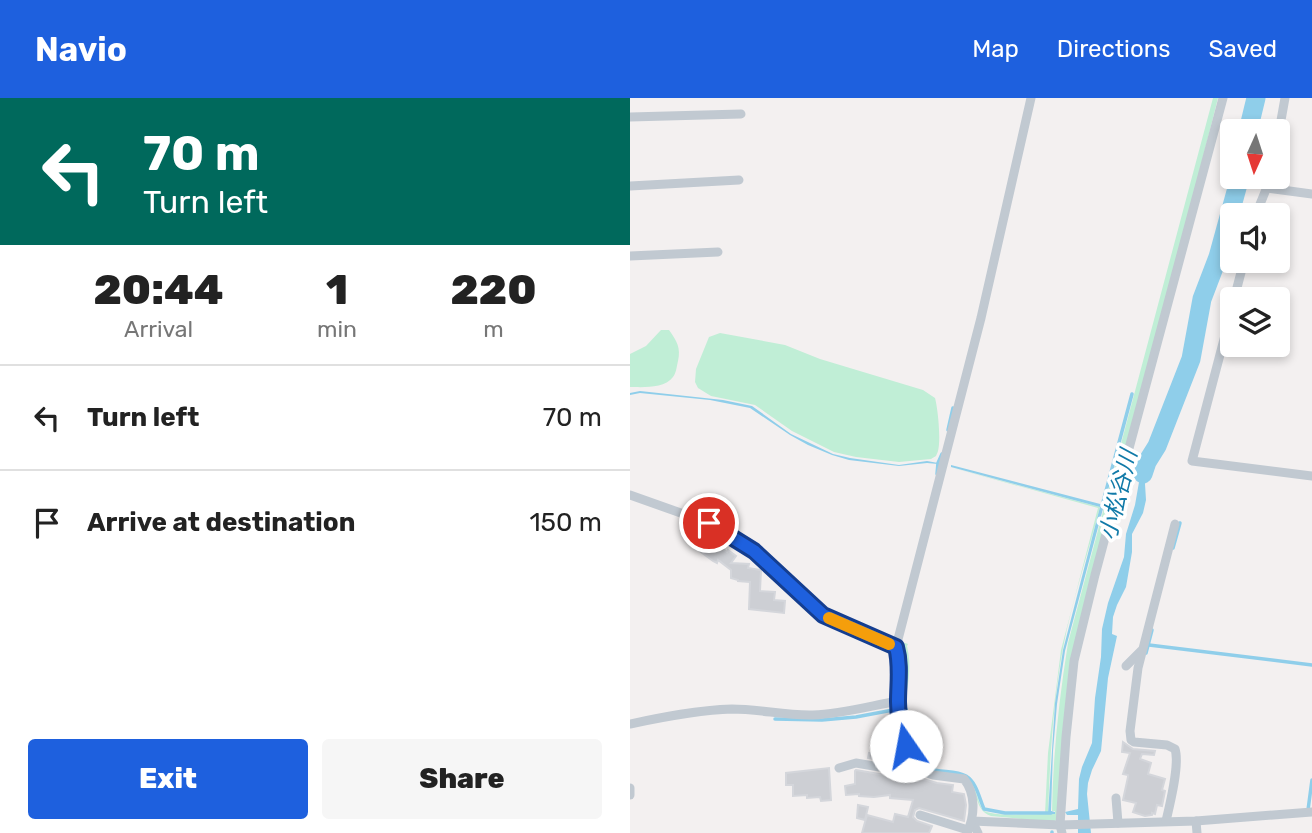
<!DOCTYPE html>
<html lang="en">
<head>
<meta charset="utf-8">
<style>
	:root { --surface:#fff; --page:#f6f6f6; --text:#222; --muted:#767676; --line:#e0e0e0; --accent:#1e60de }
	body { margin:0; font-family:Rubik,"Noto Sans JP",sans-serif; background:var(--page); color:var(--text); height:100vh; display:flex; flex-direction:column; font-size:26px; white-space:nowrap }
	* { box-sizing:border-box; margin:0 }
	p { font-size:23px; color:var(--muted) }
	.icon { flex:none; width:38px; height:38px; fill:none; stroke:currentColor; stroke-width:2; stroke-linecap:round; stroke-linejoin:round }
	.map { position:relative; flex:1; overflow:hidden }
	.panel { display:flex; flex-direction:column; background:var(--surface); width:630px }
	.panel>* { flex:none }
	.top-card { background:#00695c; color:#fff; overflow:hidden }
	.needle { width:46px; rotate:183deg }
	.buttons { position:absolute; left:590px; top:21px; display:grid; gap:14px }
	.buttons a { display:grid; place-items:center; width:70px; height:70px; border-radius:7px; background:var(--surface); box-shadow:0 4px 10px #0003; font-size:35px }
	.pin { position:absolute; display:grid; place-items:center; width:60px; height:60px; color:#fff; margin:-30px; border:4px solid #fff; border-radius:50%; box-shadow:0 2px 7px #0007 }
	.me { position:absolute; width:77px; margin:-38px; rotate:348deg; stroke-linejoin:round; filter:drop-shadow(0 0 5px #0008) }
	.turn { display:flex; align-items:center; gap:24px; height:147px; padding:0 28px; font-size:32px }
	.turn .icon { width:91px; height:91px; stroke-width:2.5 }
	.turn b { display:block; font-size:49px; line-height:60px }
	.eta { display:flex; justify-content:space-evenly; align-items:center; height:119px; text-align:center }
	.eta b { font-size:42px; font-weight:800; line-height:49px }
	.action { display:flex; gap:14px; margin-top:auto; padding:14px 28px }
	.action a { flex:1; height:80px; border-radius:7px; background:var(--accent); color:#fff; font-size:28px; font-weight:800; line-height:80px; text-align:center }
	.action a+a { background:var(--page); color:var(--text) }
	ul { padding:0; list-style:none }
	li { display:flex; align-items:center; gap:21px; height:105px; padding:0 28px; border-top:2px solid var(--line) }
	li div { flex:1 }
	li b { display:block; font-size:26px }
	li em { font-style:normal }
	header { display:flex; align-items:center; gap:42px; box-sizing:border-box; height:98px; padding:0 35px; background:var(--accent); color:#fff }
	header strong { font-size:33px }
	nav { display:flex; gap:38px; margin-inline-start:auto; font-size:24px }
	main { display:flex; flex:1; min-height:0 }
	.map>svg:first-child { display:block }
	.green { fill:#c0eed6 }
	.water { fill:#8fceea }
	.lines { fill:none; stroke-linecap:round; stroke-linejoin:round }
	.stream { stroke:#8fceea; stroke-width:3.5 }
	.river { stroke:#8fceea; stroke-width:19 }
	.building { fill:#cdcfd4; stroke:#d4d6db; stroke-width:2 }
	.minor { stroke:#c1c9d1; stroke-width:9 }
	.route-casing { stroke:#143e90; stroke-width:18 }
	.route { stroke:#1e60de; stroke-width:12 }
	.slow { stroke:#f59e0b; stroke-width:12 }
	.labels { text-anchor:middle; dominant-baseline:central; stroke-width:7; stroke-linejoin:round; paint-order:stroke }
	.water-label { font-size:23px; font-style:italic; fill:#117aa8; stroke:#fff }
</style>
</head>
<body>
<header>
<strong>Navio</strong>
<nav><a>Map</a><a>Directions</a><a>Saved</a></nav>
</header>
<main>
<section class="panel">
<div class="top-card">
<div class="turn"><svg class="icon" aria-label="left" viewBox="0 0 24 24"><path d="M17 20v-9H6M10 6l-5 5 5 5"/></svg><div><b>70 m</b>Turn left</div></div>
</div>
<div class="eta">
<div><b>20:44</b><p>Arrival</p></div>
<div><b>1</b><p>min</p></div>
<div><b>220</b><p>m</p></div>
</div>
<ul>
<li><svg class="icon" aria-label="left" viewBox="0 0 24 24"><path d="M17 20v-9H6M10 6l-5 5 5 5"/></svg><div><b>Turn left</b></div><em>70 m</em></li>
<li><svg class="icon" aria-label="arrive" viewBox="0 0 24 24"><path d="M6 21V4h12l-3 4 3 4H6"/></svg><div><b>Arrive at destination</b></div><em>150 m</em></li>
</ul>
<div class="action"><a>Exit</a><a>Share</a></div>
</section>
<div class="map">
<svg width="682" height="735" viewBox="0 0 682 735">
	<rect width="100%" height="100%" fill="#f3f0f0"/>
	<g class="green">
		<path d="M 583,0 L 588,0 L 510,308 L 447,542 L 437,604 L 429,720 L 423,724 L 361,718 C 344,712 349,694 338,683 C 330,674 312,676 301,673 C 280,667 271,630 272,611 L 275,610 C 273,635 281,646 292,667 L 296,670 C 308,674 329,673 339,682 C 347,690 348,706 353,712 C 360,719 403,716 415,716 L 418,655 L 431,552 L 468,410 L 316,368 L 470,409 C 458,456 442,503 433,550 C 423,605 420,660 418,716 L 425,716 L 425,713 L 422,713 C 423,656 429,601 438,545 Z"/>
		<path d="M 31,232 L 39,232 C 47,243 51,250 48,263 C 47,267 46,276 43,279 C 34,291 12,289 0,289 L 0,256 L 16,248 Z"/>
		<path d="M 90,235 L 155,247 L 190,261 L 293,292 L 305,300 C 308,311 311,342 308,353 C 306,359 306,358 301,361 L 269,364 L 226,359 L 204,354 L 162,333 L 125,307 L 81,298 L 68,290 L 65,284 L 66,271 L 79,239 Z"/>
		<path d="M 272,544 L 278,546 L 277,548 C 282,568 278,586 275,606 L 272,604 L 274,571 Z"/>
	</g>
	<g class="water">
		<polygon points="10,293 93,302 122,308 161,336 203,356 220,360 269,367 297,363 308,365 308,366 297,365 269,368 219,362 202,357 178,347 160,337 120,310 80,302 10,295 0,297 0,295"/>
		<polygon points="524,349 523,364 518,371 515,386 516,402 513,415 502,436 502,454 496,489 487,507 483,519 482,536 487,538 478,580 471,653 462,672 458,685 457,696 461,735 448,735 448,717 437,717 435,714 448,711 449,681 452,669 462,645 465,600 471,559 472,531 478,505 494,459 496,436 505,407 512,367 516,357"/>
		<polygon points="321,367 474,407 435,553 427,606 423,653 421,713 425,714 425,716 418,716 425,605 433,552 470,409 321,369"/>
	</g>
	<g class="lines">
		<g class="stream">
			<polyline points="318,332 323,310"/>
			<polyline points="307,376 308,365 312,356"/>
			<polyline points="472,408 502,296"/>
			<polyline points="543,450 550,425"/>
			<polyline points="167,487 189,508"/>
			<polyline points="519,547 682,567"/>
			<polyline points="516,555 522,532"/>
			<path d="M 276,611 C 276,617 275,622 275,628 C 277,637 290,666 298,670 C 310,675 325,672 336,678 C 347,685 349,700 354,711 L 375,715 L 421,715"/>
			<polyline points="145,621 192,622 226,619 263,612"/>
			<polyline points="678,712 682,682"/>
			<polyline points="422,734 422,735"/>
		</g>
		<g class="river">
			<polyline points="618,33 626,0"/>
			<polyline points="513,376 517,364 527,348 561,261 572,201 588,159 610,79"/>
		</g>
	</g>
	<g class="building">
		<polygon points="70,433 97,454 98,452 106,458 101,465 119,466 118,470 131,472 130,493 145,494 144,502 155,503 154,515 119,511 120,484 108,483 108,482 101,480 101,472 88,462 87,465 83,463 60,446"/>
		<polygon points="493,644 503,651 525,653 524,657 512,656 510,661 521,665 518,676 535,681 532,692 535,693 532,708 527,707 525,716 522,715 522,717 515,718 503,714 506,705 493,702 498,679 498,677 493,676 500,655 492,654"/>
		<polygon points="263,654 273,656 276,661 275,666 238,660 239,655 262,660"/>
		<polygon points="199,670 201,702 191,703 190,699 177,700 177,697 163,698 163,687 156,687 156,675"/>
		<polygon points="226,672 278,681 290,680 307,685 323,687 322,694 334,696 336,707 334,723 289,710 285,712 283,719 287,723 302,728 299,735 232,735 237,717 263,724 265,716 278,719 283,702 260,700 260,697 244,699 229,698 229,696 216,697 215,688 225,686 225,673"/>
		<polygon points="228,707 238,709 235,722 227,720"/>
	</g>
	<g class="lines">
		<g class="minor">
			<polyline points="0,19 111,16"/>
			<polyline points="648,39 655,0"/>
			<polyline points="0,88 109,82"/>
			<polyline points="637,90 682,96"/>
			<path d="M 626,117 C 630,104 637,92 640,79"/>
			<polyline points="0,158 88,154"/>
			<polyline points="604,201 614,163"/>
			<polyline points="602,211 562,363 682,378"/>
			<polyline points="0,397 79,425 124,453 179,505 193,517 266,549"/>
			<polyline points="496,568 511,553"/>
			<path d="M 0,626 C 33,619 68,612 102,611 C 129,611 157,618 183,617 C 211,616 240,608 268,603"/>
			<polyline points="209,670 226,665 279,674 291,673"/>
			<polyline points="0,690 0,697"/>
			<polyline points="486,700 488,725"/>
			<polyline points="290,717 338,732"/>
			<polyline points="342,723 430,727 566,723 682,714"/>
			<polyline points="342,723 348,735"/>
			<path d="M 536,723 C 540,706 550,666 545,651 L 537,647 L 504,644 L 501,642 L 500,633 L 508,570 L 545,426"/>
			<polyline points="566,723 567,735"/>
			<path d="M 337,735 C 345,717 346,696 334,681 L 303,677 L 291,673 C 283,657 272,645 270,627 C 266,601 272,574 266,549 L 351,220 L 401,0"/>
			<polyline points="432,735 430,727 436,639 444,563 465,477 593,0"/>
		</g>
	</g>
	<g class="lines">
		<g class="route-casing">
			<path id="route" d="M 79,425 L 124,453 L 193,517 L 266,549 C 271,567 268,585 268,604 C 268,620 271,633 276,648"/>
		</g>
		<use href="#route" class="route"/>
		<polyline class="slow" points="199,520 259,546"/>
	</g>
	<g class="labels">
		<g class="water-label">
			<text transform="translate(488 397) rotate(-76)">小松谷川</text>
		</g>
	</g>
</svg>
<div class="buttons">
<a><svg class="needle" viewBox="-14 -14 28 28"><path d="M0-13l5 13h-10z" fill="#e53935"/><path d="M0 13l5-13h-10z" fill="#767676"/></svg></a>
<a><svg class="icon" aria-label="sound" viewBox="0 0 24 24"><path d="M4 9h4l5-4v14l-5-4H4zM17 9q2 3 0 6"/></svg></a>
<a><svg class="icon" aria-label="layers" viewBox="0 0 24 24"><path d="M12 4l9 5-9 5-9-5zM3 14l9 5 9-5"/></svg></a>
</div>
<div class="pin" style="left:79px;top:425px;background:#d93025"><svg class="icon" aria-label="arrive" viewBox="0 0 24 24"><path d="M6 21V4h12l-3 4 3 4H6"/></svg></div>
<svg class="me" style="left:276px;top:648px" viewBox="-20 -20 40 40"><circle r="19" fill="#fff"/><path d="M0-13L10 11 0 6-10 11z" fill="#1e60de"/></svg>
</div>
</main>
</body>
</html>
